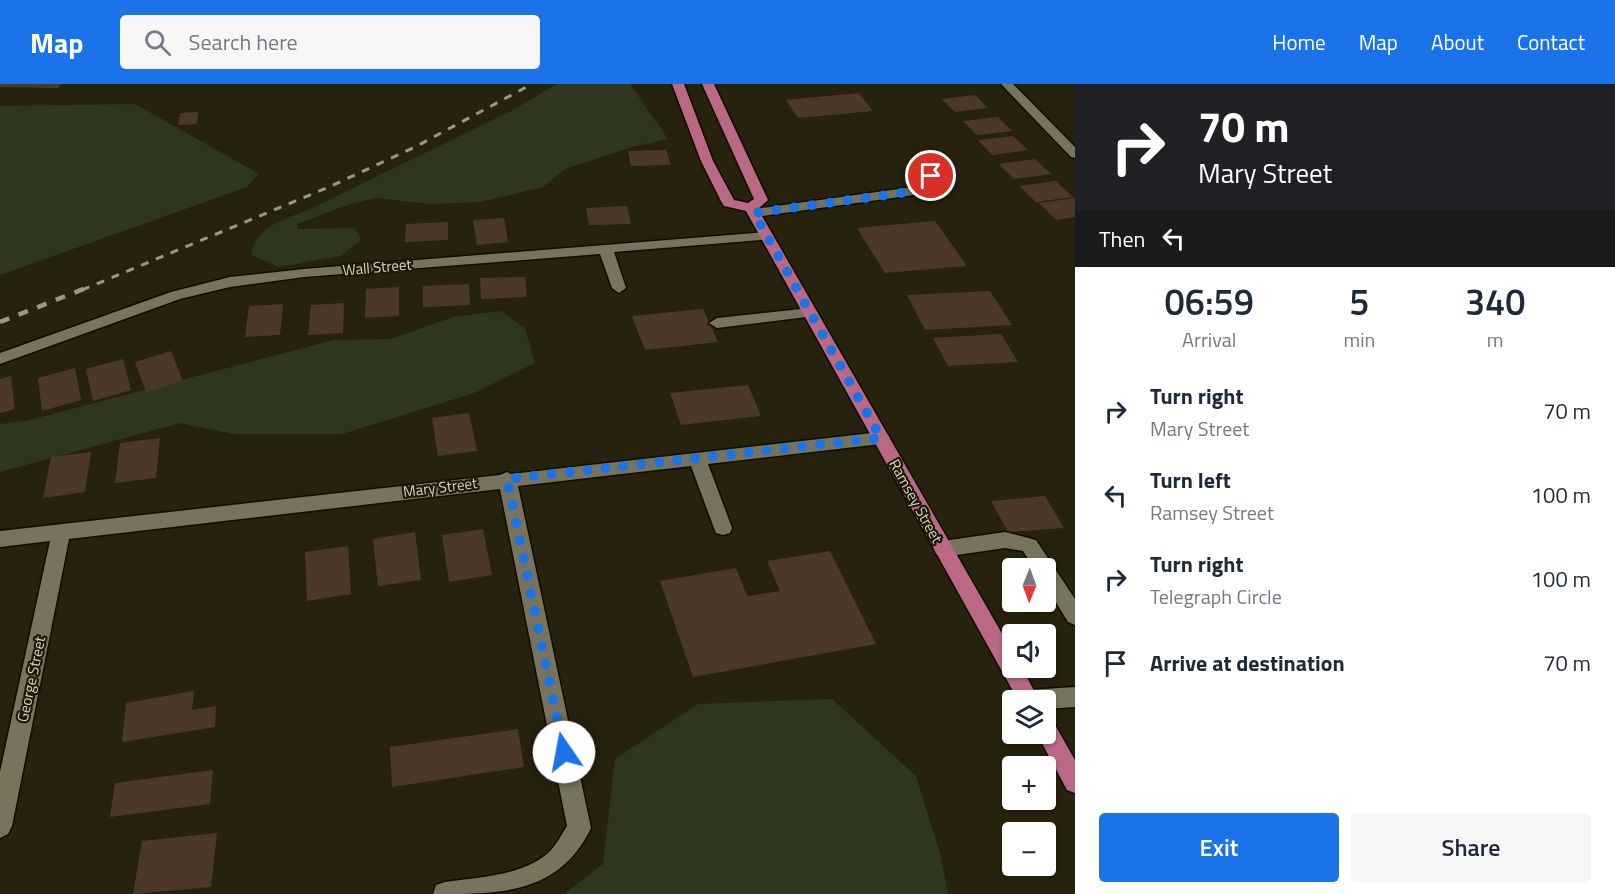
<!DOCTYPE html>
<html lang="en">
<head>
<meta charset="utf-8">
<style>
	:root { --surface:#fff; --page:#f6f6f7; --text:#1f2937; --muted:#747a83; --accent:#1a73e8 }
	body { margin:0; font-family:"Titillium Web",sans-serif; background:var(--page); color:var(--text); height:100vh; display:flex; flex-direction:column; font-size:22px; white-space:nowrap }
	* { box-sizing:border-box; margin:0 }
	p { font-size:20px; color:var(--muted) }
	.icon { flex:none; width:33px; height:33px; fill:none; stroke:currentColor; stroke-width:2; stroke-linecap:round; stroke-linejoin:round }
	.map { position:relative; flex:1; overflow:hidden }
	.drawer { display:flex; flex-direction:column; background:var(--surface); width:540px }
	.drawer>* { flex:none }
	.banner { background:#202124; color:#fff; overflow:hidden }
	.needle { width:39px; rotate:181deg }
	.fabs { position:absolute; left:1002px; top:474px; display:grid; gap:12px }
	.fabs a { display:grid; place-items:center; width:54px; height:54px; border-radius:6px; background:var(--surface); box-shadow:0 2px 4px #0004; font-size:30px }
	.pin { position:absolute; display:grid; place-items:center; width:51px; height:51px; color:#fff; margin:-26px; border:3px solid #fff; border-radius:50%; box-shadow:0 2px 6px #0007 }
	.me { position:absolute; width:66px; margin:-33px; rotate:348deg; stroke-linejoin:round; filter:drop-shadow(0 0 4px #0008) }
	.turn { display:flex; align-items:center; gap:21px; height:126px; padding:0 24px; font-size:27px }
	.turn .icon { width:78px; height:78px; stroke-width:2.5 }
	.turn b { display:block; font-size:42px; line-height:51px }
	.then { display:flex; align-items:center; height:57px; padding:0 24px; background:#0003; gap:12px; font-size:22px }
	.eta { display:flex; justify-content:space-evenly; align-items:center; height:102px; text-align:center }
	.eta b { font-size:36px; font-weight:600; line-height:42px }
	.button { display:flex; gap:12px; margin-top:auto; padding:12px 24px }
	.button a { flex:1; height:69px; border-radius:6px; background:var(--accent); color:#fff; font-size:24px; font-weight:600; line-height:69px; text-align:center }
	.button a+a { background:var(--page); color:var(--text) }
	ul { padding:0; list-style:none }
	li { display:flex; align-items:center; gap:18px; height:84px; padding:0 24px }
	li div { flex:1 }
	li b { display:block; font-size:22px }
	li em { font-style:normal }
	header { display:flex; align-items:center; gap:36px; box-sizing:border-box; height:84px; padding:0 30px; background:var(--accent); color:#fff }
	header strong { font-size:28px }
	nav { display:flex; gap:33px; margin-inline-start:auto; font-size:21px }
	.search { width:420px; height:54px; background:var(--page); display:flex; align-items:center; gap:15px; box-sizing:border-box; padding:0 21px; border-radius:6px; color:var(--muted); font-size:22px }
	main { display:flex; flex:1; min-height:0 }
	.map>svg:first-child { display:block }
	.green { fill:#2f361f }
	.building { fill:#4b382b }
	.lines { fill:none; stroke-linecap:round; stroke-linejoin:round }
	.minor-casing { stroke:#100c00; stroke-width:3 }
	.major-casing { stroke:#100c00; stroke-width:3 }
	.minor { fill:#78735c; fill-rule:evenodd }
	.major { fill:#bb6885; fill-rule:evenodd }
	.rail-far1 { stroke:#9b9789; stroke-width:3; stroke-dasharray:8 8; stroke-linecap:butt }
	.rail { stroke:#9b9789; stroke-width:4.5; stroke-dasharray:10 10; stroke-linecap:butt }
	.route { stroke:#1a73e8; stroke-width:10; stroke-dasharray:0 18 }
	.labels { text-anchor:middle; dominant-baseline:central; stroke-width:4.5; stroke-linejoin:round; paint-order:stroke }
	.street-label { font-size:15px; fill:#d8d5c9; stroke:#1d1905 }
</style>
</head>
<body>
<header>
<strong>Map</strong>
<div class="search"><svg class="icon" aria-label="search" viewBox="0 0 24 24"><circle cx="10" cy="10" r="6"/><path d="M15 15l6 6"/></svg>Search here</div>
<nav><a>Home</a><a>Map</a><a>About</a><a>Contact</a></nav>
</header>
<main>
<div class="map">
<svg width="1075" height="810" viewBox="0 0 1075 810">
	<rect width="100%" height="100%" fill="#27220e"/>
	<g class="green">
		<path d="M 557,0 L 630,0 L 668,55 L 632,63 L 565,85 L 543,103 L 480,118 L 430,120 L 376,114 L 350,120 L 297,140 L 298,145 L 355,144 L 361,156 L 341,172 L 279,183 L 251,171 C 256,143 282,136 306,127 L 511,27 Z"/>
		<polygon points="135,20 259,90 247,103 0,191 0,22"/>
		<polygon points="501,227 525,244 535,279 474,309 342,350 234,350 180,339 0,388 0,340 26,337 334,256 391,255 453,233"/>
		<polygon points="832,615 916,692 941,773 948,810 564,810 603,780 615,675 698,620"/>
	</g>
	<g class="building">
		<polygon points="0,0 61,0 58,4 0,3"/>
		<polygon points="859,9 873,27 798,34 786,16"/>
		<polygon points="975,11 988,24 955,28 942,15"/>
		<polygon points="198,28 197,40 178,41 180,29"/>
		<polygon points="998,33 1012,47 977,51 963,37"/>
		<polygon points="1013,52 1028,66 992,71 978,56"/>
		<polygon points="666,66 671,81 631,82 628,67"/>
		<polygon points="1035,75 1051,90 1014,95 999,80"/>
		<polygon points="1056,97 1073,113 1036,118 1019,102"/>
		<polygon points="1075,114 1075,133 1056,136 1039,119"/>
		<polygon points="627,122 631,140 589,141 586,124"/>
		<polygon points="504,134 508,158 477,161 473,136"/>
		<polygon points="935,137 967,182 885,189 857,144"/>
		<polygon points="448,138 448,156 405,158 406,140"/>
		<polygon points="525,193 527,213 481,215 480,194"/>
		<polygon points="469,200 470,221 423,223 423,202"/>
		<polygon points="399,203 399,232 365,234 366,205"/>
		<polygon points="990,207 1012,241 925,246 907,211"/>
		<polygon points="344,219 343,249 308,251 311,221"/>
		<polygon points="283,220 280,251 245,253 249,222"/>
		<polygon points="703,225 718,258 645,266 632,232"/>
		<polygon points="1001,250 1018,278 948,282 933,254"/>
		<polygon points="171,267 183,297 146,308 135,278"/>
		<polygon points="123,275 131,306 93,317 86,285"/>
		<polygon points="75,284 81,316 42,327 38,294"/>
		<polygon points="11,292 15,325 0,329 0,295"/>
		<polygon points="748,301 761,332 681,341 670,309"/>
		<polygon points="469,329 477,367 438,372 432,334"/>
		<polygon points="160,354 156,394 115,399 120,359"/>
		<polygon points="91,368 85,408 43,414 51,373"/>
		<polygon points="1045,412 1064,444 1008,448 991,417"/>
		<polygon points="483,445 492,491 449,498 442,451"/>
		<polygon points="415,448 421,496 378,502 373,455"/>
		<polygon points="348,462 351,510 307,517 305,468"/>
		<polygon points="830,467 876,560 693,593 660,497 736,484 747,512 780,507 767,477"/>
		<polygon points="194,607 192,626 216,622 215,643 122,658 126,619"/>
		<polygon points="518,645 524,683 392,703 390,663"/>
		<polygon points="213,686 210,720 110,733 115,699"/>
		<polygon points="217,749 211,803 133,810 142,757"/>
	</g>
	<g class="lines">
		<g class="minor-casing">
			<g id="minor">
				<polygon points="1001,0 1013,0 1075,63 1075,74 1071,73"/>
				<polygon points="928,75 934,79 937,92 931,104 914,111 754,133 747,129 754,125 906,104 921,98 925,92 922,79"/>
				<polygon points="767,148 774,152 772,155 614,168 626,204 619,209 612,204 600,170 304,193 230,203 180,215 0,280 0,269 171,208 230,193 304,185"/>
				<polygon points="810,224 815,226 818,229 815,232 717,244 709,239 717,234"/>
				<path d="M 881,348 L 887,350 L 890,354 L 887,358 L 881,360 L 708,380 L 732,444 L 730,449 L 723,451 L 716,449 L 714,444 L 691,382 L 518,402 L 591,744 C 559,810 502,810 433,810 L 436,801 L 445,798 C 478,793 522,792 548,769 C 556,762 561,751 567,742 L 500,405 L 69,455 L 12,742 L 8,750 L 0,754 L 0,688 L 50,457 L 0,463 L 0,447 L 500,391 L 507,388 L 511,390 Z"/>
				<polygon points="1005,448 1036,456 1075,515 1075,541 1068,538 1046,502 1046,484 1034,484 1023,467 1005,464 943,473 936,470 934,465 936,460 943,457"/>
				<polygon points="1075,603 1075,623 1046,625 1046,616 1017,616 1020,609 1028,606"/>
			</g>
		</g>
		<g class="major-casing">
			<g id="major">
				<polygon points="672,0 684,0 713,77 734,116 748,119 754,115 702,0 714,0 768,116 758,125 1012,567 1012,584 1022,584 1039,616 1018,616 746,127 724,122 722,119 701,77"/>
				<polygon points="1046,636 1054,639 1075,676 1075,709 1067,706 1037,650 1046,650"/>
			</g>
		</g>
		<use href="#minor" class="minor"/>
		<use href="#major" class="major"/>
		<polyline class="rail-far1" points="82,206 329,103 415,63 532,0"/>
		<polyline class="rail" points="0,238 86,204"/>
	</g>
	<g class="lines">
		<polyline class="route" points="564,668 507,395 881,354 754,129 909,108 926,100 931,92"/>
	</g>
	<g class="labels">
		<g class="street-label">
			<text transform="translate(377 183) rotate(-5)">Wall Street</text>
			<text transform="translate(440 403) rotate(-7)">Mary Street</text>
			<text transform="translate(916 417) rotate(61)">Ramsey Street</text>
			<text transform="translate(31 595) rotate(-78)">George Street</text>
		</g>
	</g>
</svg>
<div class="fabs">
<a><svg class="needle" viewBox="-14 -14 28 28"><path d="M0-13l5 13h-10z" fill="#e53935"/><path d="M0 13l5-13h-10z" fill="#747a83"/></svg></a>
<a><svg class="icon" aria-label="sound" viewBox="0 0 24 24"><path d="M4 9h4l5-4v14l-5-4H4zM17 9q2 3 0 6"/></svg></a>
<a><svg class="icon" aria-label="layers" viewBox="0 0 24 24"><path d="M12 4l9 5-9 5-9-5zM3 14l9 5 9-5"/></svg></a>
<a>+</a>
<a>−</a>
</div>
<div class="pin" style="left:931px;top:92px;background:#d93025"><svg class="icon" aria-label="arrive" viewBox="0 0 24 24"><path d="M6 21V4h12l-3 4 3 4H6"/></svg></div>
<svg class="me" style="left:564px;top:668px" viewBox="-20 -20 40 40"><circle r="19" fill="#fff"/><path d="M0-13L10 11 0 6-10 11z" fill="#1a73e8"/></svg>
</div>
<section class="drawer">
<div class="banner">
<div class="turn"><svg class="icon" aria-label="right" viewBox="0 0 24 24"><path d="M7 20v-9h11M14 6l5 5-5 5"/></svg><div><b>70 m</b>Mary Street</div></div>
<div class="then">Then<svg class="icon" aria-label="left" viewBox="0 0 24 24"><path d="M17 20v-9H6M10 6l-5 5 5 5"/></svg></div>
</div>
<div class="eta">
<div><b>06:59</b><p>Arrival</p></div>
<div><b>5</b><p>min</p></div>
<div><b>340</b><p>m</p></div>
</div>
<ul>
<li><svg class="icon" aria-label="right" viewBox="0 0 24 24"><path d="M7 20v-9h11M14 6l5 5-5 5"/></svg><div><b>Turn right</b><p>Mary Street</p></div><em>70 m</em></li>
<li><svg class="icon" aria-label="left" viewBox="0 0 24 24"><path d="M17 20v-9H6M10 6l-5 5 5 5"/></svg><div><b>Turn left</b><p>Ramsey Street</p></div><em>100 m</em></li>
<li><svg class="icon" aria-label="right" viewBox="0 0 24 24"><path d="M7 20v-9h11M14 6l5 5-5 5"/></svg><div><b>Turn right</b><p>Telegraph Circle</p></div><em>100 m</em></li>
<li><svg class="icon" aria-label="arrive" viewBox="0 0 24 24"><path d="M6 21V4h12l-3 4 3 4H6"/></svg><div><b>Arrive at destination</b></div><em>70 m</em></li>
</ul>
<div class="button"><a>Exit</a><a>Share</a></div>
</section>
</main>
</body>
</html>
